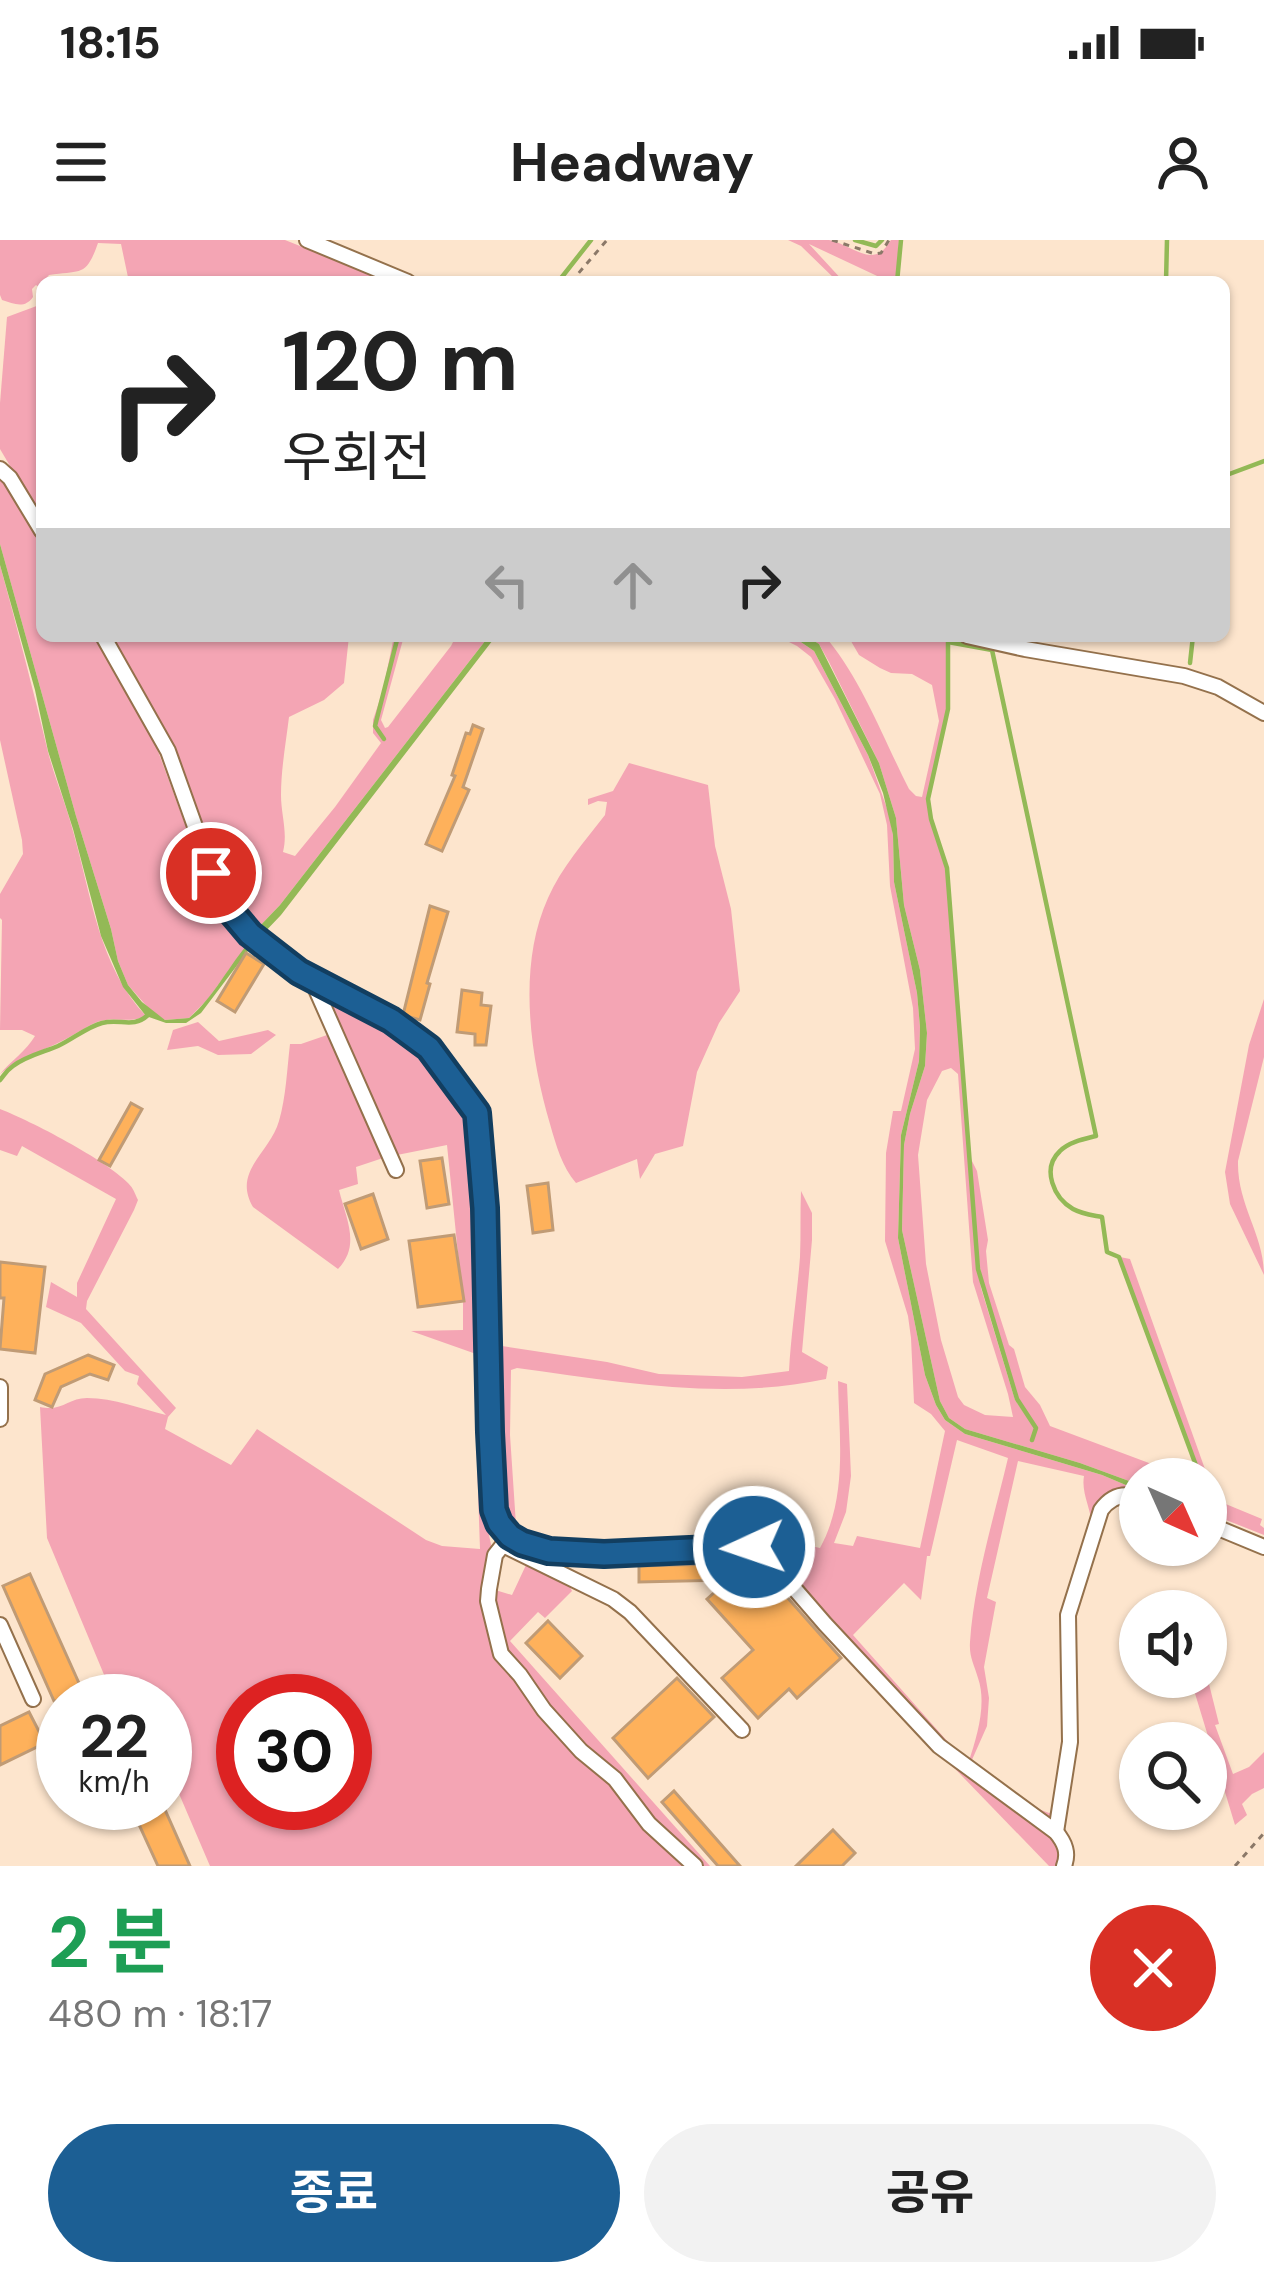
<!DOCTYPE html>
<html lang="ko">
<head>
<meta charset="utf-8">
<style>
	:root { --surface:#fff; --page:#f2f2f2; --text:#222; --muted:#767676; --accent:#1c5f94 }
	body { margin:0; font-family:"DM Sans","Noto Sans KR",sans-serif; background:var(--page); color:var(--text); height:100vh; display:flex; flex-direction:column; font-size:45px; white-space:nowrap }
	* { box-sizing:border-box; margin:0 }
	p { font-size:39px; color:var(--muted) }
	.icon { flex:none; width:66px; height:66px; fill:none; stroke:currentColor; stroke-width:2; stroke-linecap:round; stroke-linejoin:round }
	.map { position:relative; height:1626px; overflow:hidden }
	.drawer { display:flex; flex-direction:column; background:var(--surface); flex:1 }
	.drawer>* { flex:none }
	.top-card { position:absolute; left:36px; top:36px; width:1194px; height:366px; border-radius:18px; box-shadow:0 3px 9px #0004; background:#fff; color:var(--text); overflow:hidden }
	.needle { width:78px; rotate:135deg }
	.controls { position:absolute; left:1119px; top:1218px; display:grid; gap:24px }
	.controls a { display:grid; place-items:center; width:108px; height:108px; border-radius:50%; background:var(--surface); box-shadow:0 3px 9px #0004; font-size:60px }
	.speed { position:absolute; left:36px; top:1434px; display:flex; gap:24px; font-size:60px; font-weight:700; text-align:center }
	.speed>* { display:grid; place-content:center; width:156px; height:156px; border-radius:50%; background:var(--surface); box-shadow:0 3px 9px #0004; line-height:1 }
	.speed small { font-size:30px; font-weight:400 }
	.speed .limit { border:18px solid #d22; background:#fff; color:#111 }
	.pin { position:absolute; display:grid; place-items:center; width:102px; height:102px; color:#fff; margin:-51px; border:6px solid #fff; border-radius:50%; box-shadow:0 3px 12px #0007 }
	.me { position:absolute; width:132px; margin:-66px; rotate:267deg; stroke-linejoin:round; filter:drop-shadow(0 0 9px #0008) }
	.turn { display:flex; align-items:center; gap:42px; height:252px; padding:0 48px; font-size:54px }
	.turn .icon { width:156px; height:156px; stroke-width:2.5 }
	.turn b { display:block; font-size:84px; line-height:102px }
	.lanes { display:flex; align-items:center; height:114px; padding:0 48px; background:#0003; justify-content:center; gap:60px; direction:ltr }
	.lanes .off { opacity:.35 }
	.round { display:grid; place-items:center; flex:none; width:126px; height:126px; border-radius:63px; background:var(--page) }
	.overview { display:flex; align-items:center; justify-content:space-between; height:204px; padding:0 48px }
	h1 { font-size:72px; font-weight:700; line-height:90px; color:#1e9e55 }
	.button { display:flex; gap:24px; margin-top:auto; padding:24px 48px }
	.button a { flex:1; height:138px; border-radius:72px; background:var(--accent); color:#fff; font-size:48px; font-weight:700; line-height:138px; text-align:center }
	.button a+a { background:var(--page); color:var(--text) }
	.status { display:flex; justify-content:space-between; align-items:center; height:84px; padding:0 60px; background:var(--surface); direction:ltr }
	.status svg { height:33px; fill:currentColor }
	header { display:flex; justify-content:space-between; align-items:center; height:156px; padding:0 48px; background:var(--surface); font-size:54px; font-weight:700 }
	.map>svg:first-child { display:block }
	.green { fill:#f4a5b4; fill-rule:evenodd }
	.water { fill:#93b956 }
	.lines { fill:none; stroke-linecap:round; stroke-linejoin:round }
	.stream { stroke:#93b956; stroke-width:4.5 }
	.building { fill:#feb15b; stroke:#c09b75; stroke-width:3 }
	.minor-casing { stroke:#94714c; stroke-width:18 }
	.path { stroke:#8b7868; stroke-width:3; stroke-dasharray:6 6; stroke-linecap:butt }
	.minor { stroke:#fff; stroke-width:14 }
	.route-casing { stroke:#123e60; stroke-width:30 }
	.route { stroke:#1c5f94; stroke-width:21 }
</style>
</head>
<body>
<div class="status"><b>18:15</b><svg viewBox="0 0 49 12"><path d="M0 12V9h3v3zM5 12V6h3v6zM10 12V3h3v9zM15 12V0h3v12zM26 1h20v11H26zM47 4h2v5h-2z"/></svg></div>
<header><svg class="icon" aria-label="menu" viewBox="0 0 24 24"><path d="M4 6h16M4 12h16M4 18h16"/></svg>Headway<svg class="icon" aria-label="person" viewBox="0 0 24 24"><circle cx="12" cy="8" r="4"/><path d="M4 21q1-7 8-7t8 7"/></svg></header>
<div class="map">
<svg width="1264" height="1626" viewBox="0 0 1264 1626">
	<rect width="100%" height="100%" fill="#fde5cd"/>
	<g class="green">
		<path d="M 0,0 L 285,0 L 390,42 L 129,42 L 121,4 L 98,3 C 86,37 82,30 49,35 L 39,47 L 36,45 L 32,49 L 33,57 C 25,69 14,64 2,60 L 0,55 Z"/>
		<path d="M 788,0 C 801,0 816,0 829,0 C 854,5 873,31 891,0 L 899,0 L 896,42 L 890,42 L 809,4 L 844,42 L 838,42 L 801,6 Z"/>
		<polygon points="42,64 42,280 0,209 0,163 7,77"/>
		<polygon points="0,237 42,305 42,396 95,396 155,503 195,611 196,618 178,644 182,650 179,658 192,664 197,654 203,650 212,655 228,681 251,700 207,760 189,778 165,780 151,771 128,745 118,721 111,689 76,576 0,304"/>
		<path d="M 0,325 C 17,387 33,449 48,512 C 55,539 66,564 73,591 C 91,654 99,727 146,776 C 130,784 114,776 97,782 C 85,787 74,795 62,801 C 40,812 19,818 0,834 C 11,821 27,810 35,796 L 22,790 L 0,790 L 2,680 L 0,678 L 0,654 L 23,614 L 22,600 L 0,500 Z"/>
		<path d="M 110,396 L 349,396 L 344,443 L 324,460 L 289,477 C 286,502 281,529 281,555 C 281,575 288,592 283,612 L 295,616 L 335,567 L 381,503 L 373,493 L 373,480 L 383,450 L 394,396 L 397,396 L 374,486 L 383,499 L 376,486 L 399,396 L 404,396 L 381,480 L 385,488 L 388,487 L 451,406 L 456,396 L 489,396 L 280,665 L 256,690 L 225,651 L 172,504 Z"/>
		<path d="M 777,396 L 792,396 L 814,411 L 868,515 L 889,574 L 893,595 L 894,642 L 917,753 L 920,787 L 919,821 L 901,895 L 898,998 L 925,1135 L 936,1165 L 945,1180 L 965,1194 L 1102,1235 L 1140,1251 L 1140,1255 L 1123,1252 L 1092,1286 C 1091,1268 1081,1253 1084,1236 L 1018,1221 L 987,1358 L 996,1362 L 984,1427 L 989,1458 L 987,1486 L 971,1522 L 1041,1570 L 1049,1573 L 1053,1571 L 1054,1576 L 1049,1579 L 947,1509 L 780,1325 C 790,1308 801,1304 820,1308 C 848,1257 839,1196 838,1141 L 847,1144 L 851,1236 L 846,1272 L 834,1303 L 853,1306 L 857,1296 L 920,1308 L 945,1191 L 931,1174 L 914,1163 L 911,1098 L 908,1076 L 885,1001 L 886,913 L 893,871 L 901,871 L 915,809 L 913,768 L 890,646 L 887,585 L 880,554 L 835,459 L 811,417 L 797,406 ZM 957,1200 L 1008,1218 C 994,1277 974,1342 970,1402 C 969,1417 974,1424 978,1438 C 987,1464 977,1496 969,1521 L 948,1502 L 853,1395 L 904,1343 L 921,1360 L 927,1316 L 930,1316 Z"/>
		<path d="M 806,396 L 839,396 L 828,400 C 863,443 884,500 909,549 L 916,556 L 922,557 L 939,481 L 932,445 L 912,434 L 891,433 L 880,428 L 859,415 L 848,396 L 948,397 L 947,469 L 927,559 L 930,579 L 946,628 L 975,1008 L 981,1048 L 1015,1160 L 1035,1188 L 1033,1200 L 1037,1188 L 1017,1159 L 983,1047 L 977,1008 L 971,919 L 977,931 L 988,1000 L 986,1011 L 989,1043 L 1009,1105 L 1014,1109 L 1025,1147 L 1040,1165 L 1050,1186 L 1165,1229 L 1180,1239 L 1140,1239 L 1140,1245 L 1080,1223 L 965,1189 L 949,1178 L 940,1161 L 902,990 L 904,905 L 910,874 L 925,826 L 927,793 L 920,730 L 904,665 L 896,578 L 879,523 L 829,422 L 819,404 ZM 951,828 L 958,834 L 973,1042 L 1008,1154 L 1013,1177 L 985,1175 L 964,1165 L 958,1157 L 941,1100 L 926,1024 L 918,915 L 927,860 L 942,831 Z"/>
		<path d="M 629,523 L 708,545 L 715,606 L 731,669 L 740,751 L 719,783 L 697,832 L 683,906 L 655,914 L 640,939 L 637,919 L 576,943 C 562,927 556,905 550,884 C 530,816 517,726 548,658 C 561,628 585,601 605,575 L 607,562 L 598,561 L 588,565 L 588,559 L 613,551 Z"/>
		<polygon points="325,751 420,805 467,868 482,1011 479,1115 411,1091 463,1090 463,1063 447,905 392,916"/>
		<path d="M 1264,759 L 1264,817 L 1238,921 C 1237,965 1264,994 1264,1035 L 1230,964 L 1225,932 L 1249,805 Z"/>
		<polygon points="198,782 219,801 268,790 276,795 251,814 218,815 198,806 167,810 173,790"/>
		<path d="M 330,794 L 383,918 L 356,927 L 358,944 L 339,950 C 346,979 361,1005 338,1029 L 253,967 C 232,931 270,913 279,881 C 286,857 287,829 290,804 L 301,804 Z"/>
		<path d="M 0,869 C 31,881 106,920 128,943 C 134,949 134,952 138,960 L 134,970 L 87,1061 L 86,1069 L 176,1168 L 168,1177 L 165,1189 L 231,1225 L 257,1189 L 426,1300 L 442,1306 L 480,1309 L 474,1135 L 480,1134 L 489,1295 L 493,1314 L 495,1406 L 691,1626 L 210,1626 L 165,1521 L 165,1461 L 115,1461 L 47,1298 L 40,1167 C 62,1172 68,1158 87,1158 C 114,1158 141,1169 166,1175 L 137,1144 L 139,1136 L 125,1131 L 81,1083 L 46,1067 L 51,1042 L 77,1057 L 77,1043 L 116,959 L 22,906 L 17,916 L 0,910 ZM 243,1461 L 345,1461 L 345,1563 L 243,1563 Z"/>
		<path d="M 801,951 L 812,973 L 812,1000 L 802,1112 L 828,1127 L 826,1139 C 723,1161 620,1142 517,1128 L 511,1130 L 510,1195 L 516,1285 L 514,1294 L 503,1281 L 495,1197 L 493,1006 L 499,1005 L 502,1106 L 607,1122 L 659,1134 L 742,1137 L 789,1131 C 791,1094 797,1056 800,1017 C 801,995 800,973 801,951 Z"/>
		<polygon points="1120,1017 1130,1019 1216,1260 1262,1279 1260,1285 1264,1288 1264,1295 1206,1272 1206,1239 1202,1239"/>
		<polygon points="526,1325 569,1345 572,1351 545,1378 538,1372 510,1401 710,1626 696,1626 582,1510 502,1413 492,1349 512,1355"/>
		<polygon points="1206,1432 1219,1484 1215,1485 1233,1534 1249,1527 1264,1512 1264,1548 1252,1554 1242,1564 1247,1575 1235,1585 1190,1437 1206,1437"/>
		<path d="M 933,1506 L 1055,1598 C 1061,1608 1065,1616 1055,1626 L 1049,1626 Z"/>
	</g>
	<g class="water">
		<path d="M 0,304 L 76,576 L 111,689 L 118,721 L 128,745 L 142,762 L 165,780 L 189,778 C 214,757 229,725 251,700 L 254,703 L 201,773 L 186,783 L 166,783 L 146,776 L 123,747 L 101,696 L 73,589 L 48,511 L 35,450 L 0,325 Z"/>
		<polygon points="489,396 496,396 281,675 261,696 256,690 280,665"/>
		<polygon points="792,396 806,396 819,404 879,523 896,578 904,665 920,730 927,793 925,826 910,874 904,905 902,990 940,1161 949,1178 965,1189 1080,1223 1140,1245 1140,1251 1102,1235 965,1194 945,1180 936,1165 925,1135 898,998 901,895 919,821 920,787 917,753 894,642 893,595 883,553 868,515 814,411"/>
	</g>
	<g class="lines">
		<g class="stream">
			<polyline points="855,0 876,6 882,0"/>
			<polyline points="558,42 591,0"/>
			<polyline points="897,42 901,0"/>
			<polyline points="1166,42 1167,0"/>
			<polyline points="1224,236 1264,221"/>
			<polyline points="1190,423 1193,396"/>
			<polyline points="384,499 375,486 398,396"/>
			<path d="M 0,840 C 5,834 6,831 13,826 C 26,816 44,812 58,806 C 73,799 87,787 102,783 C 120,778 133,789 148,775"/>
			<path d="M 1032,1200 L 1036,1188 L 1017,1159 L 978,1029 L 947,628 L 931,579 L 928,559 L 948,469 L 948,402 L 992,410 L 1096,896 C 1084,899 1069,902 1060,911 C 1041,929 1054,958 1073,969 C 1082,974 1092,975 1102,977 L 1107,1012 L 1119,1017 L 1201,1239"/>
		</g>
	</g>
	<g class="building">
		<polygon points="473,485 483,489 463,547 469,550 442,611 426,604 455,536 452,535 466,493 470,494"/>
		<polygon points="430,666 448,672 427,743 430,744 420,780 403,775"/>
		<polygon points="246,713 264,724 235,772 217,761"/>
		<polygon points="462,750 482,753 481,765 491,766 486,805 475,805 475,794 457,792"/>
		<polygon points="131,863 142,869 110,926 99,920"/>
		<polygon points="442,918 449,964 427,968 420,921"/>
		<polygon points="548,943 553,990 533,993 527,946"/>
		<polygon points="373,954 388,999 361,1009 345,964"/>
		<polygon points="454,995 464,1061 418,1067 409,1001"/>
		<polygon points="0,1022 45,1027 35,1113 0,1109 4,1058 0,1058"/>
		<polygon points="88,1115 114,1125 108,1140 90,1134 61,1147 52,1167 35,1160 45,1134"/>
		<polygon points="730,1318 739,1330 751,1319 754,1320 841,1418 797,1458 789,1449 758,1478 722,1438 753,1410 707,1359 728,1340 639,1342 639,1326 713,1324 720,1319"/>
		<polygon points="30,1334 87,1461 54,1461 3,1346"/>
		<polygon points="548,1381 582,1416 560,1438 526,1403"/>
		<polygon points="677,1438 714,1477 648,1538 613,1498"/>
		<polygon points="29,1472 45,1503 0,1525 0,1486"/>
		<polygon points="674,1551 740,1626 718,1626 662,1562"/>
		<polygon points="141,1563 162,1563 190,1626 158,1626 131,1567"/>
		<polygon points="833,1590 855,1613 842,1626 796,1626"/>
	</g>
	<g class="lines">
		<g class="minor-casing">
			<g id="minor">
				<polyline points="307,0 408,42"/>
				<polyline points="0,229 10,238 42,291"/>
				<path d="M 103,396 L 168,511 L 222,662 L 250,694 L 282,721 L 391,780 L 429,808 L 477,873 L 485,967 L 489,1192 L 494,1271 L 499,1283 L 510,1296 L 522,1303 L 549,1311 L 604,1314 L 749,1306 L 761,1310 L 825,1384 L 939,1506 L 1056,1592 C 1065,1603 1069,1613 1064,1626"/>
				<polyline points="967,396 1025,409 1184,436 1218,447 1264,473"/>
				<polyline points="311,738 396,930"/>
				<polyline points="0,1147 0,1179"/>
				<polyline points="1206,1283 1264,1307"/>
				<polyline points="510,1296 495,1315 489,1349 488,1361 501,1414 520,1435 544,1470 581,1511 615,1539 649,1584 695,1626"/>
				<polyline points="503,1305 613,1359 630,1372 742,1490"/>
				<polyline points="0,1385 33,1459"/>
				<path d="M 1056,1592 L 1070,1502 L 1068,1375 L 1101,1270 C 1111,1256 1124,1252 1140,1258"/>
			</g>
		</g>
		<g class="path">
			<polyline points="832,0 875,14 881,13 889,0"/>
			<polyline points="571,42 607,0"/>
			<polyline points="1235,1626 1264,1593"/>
		</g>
		<use href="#minor" class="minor"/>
	</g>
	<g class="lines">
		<g class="route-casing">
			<polyline id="route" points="211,633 223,662 250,694 299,732 391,780 429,808 477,873 485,968 490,1192 494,1270 499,1283 510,1296 522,1303 549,1311 604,1314 754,1307"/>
		</g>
		<use href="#route" class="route"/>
	</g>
</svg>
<div class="controls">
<a><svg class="needle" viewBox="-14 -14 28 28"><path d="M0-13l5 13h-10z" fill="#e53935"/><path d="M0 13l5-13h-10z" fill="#767676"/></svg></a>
<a><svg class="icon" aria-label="sound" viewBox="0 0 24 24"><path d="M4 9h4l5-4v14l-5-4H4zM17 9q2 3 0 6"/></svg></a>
<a><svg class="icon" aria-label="search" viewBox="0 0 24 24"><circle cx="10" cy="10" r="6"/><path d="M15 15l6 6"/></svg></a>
</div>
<div class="speed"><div>22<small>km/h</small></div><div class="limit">30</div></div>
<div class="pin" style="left:211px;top:633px;background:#d93025"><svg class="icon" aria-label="arrive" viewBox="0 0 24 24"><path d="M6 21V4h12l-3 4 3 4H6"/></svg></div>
<svg class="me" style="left:754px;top:1307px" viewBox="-20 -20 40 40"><circle r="17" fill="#1c5f94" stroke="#fff" stroke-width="3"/><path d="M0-11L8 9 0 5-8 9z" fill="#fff"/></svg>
<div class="top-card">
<div class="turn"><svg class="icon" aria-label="right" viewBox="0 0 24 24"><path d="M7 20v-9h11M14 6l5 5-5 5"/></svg><div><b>120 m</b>우회전</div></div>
<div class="lanes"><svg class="icon off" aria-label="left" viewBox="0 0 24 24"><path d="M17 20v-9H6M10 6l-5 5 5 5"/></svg><svg class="icon off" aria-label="ahead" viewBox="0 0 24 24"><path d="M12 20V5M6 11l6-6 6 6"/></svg><svg class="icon" aria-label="right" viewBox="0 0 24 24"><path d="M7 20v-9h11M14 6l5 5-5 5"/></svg></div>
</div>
</div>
<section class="drawer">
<div class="overview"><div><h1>2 분</h1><p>480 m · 18:17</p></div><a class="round" style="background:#d93025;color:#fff"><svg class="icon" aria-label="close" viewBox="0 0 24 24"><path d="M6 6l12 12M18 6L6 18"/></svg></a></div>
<div class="button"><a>종료</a><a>공유</a></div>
</section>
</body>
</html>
